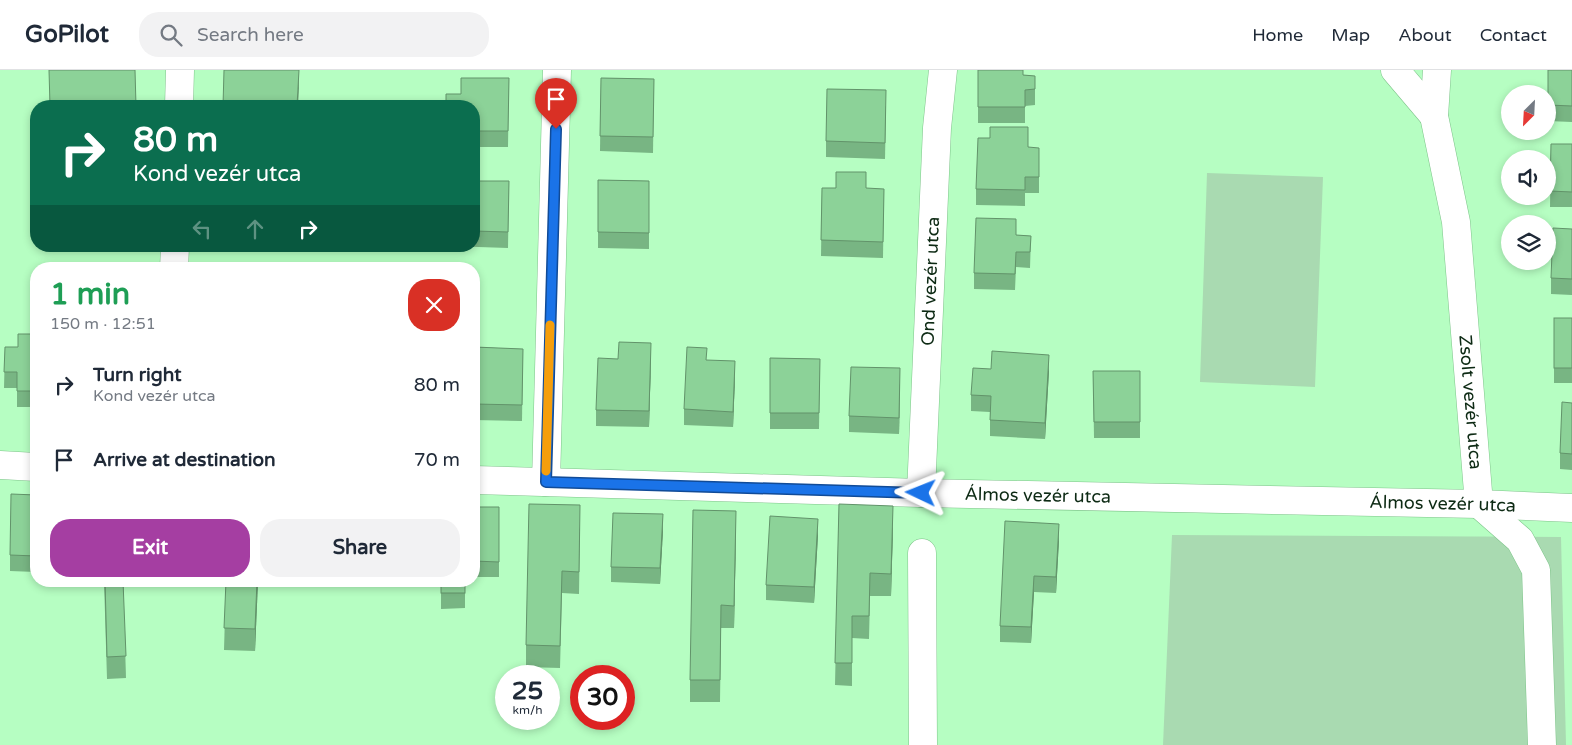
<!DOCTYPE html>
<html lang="en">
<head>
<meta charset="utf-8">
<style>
	:root { --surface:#fff; --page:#f2f2f3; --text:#1f2937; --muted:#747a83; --line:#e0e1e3; --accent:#a53ea2 }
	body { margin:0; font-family:"Varela Round",sans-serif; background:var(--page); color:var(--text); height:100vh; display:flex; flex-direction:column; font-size:19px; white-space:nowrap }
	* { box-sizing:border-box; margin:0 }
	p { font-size:16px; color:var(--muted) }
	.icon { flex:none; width:28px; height:28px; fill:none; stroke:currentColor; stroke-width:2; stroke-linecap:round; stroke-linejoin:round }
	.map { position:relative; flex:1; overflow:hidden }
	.drawer { position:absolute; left:30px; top:192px; width:450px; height:325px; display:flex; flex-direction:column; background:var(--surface); border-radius:20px; box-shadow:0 2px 8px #0003 }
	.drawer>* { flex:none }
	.banner { position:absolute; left:30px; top:30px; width:450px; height:152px; border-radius:20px; box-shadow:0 2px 8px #0003; background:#0b6e4f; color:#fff; overflow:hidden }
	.needle { width:32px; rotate:204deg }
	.fabs { position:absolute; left:1501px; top:15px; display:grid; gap:10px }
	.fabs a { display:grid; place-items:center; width:55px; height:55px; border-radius:50%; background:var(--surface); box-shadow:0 2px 8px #0003; font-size:25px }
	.speed { position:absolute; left:495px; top:595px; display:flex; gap:10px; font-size:25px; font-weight:700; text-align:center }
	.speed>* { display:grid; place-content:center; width:65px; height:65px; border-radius:50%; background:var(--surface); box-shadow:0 2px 8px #0003; line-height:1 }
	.speed small { font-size:12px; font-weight:400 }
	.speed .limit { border:8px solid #d22; background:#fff; color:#111 }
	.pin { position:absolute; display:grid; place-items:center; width:42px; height:42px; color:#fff; margin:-51px -21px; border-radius:50% 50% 50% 0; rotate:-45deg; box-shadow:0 0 5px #0007 }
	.pin .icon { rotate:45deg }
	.me { position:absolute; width:55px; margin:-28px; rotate:272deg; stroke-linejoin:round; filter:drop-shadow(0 0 4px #0008) }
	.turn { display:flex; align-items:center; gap:18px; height:105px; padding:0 20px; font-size:22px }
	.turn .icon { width:65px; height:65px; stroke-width:2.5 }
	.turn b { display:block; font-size:35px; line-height:42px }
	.lanes { display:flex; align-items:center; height:48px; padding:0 20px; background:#0003; justify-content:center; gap:25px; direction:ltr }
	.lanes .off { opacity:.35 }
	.round { display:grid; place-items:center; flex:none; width:52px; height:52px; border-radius:20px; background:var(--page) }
	.head { display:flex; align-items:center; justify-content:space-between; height:85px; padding:0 20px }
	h1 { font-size:30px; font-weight:800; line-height:38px; color:#1e9e55 }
	.button { display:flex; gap:10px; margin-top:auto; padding:10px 20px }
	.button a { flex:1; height:58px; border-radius:20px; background:var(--accent); color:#fff; font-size:20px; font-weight:800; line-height:58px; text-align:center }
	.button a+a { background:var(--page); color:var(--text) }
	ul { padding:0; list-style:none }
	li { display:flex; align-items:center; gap:15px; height:75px; padding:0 20px }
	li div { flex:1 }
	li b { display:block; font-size:19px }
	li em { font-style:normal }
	header { display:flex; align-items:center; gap:30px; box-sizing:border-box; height:70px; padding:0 25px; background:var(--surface); border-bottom:1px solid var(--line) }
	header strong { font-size:24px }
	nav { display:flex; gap:28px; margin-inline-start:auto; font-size:18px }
	.search { width:350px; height:45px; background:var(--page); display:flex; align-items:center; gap:12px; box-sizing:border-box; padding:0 18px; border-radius:20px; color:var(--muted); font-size:19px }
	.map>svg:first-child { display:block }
	.green { fill:#a9dab1 }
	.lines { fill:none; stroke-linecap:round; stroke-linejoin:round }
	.street-casing { stroke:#7ec48a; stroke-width:29 }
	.street { stroke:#fff; stroke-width:28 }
	.wall { fill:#78b583 }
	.shaded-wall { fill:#62936a }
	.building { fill:#8cd298; stroke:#62936a }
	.route-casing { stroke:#114b97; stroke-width:12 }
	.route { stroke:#1a73e8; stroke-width:9 }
	.slow { stroke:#f59e0b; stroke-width:9 }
	.labels { text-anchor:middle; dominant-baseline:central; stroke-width:4; stroke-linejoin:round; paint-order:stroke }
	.street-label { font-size:18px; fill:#0d2a14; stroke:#edfbef }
</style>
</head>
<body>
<header>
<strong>GoPilot</strong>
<div class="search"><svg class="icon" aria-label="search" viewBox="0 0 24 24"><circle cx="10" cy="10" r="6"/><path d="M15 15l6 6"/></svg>Search here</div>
<nav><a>Home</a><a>Map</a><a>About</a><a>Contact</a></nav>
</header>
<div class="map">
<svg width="1572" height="675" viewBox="0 0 1572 675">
	<rect width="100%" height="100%" fill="#b6fec2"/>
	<g class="green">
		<polygon points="1207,103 1323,107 1315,317 1200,312"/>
		<polygon points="1172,465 1561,467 1566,675 1163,675"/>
	</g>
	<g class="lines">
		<g class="street-casing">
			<g id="street">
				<polyline points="1395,0 1434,46"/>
				<path id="s1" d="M 1437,0 L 1434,46 L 1456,152 L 1479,434 L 1520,470 L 1536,500 L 1542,675"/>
				<polyline points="179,36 180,0"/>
				<polyline points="174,199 175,176"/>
				<polyline points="0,395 36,397"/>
				<path id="s2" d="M 474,410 L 921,423 L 1479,434 L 1572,438"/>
				<polyline points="546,412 557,0"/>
				<path id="s3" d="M 921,423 L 937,58 L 943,0"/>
				<polyline points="922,483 923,675"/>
			</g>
		</g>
		<use href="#street" class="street"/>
	</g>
	<g class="wall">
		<polygon points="978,0 1023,5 1035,6 1035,35 1025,36 1025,53 978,53"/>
		<polygon points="1548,0 1572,0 1572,52 1548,51"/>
		<polygon points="509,8 508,77 474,77 474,36 461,24"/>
		<polygon points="601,8 654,9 653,83 600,81"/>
		<polygon points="886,36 885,89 826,87 826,71"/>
		<polygon points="1551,74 1572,74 1572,137 1550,137"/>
		<polygon points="1028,77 1039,94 1039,123 1025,123 1025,136 976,135 976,119"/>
		<polygon points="598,110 649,111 649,179 598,178"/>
		<polygon points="474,111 509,111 508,178 449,176 474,176"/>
		<polygon points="822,118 884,119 883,188 821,186"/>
		<polygon points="1572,159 1572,225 1551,224 1551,208"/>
		<polygon points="1016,165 1031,166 1030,198 1016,197 1015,220 974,219 974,203"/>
		<rect x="1554" y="248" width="18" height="65"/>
		<polygon points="36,264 36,337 17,337 17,318 4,318 5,277 18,277"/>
		<polygon points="474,277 523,279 522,351 474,350"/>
		<polygon points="770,288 820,289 819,359 770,359"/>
		<polygon points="618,289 651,289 649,357 596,356 596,340"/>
		<polygon points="991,299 1049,301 1045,369 990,366 990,342 971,341 971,325"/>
		<polygon points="1093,301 1140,301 1140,368 1094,368"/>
		<polygon points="735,307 733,357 684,355 684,339"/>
		<polygon points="900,314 899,364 849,362 849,346"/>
		<polygon points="1572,333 1572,400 1560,399 1560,383"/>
		<polygon points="36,425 36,502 10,501 10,485"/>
		<polygon points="839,434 893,458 891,526 870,526 869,569 852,568 852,616 835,615"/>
		<rect x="474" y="437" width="25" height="70"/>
		<polygon points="580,457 579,524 562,523 560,598 526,597 526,575"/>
		<polygon points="663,460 660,514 611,512 611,497"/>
		<polygon points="736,463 734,558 721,558 720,632 690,632 690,610"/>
		<polygon points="818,465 814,533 766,530 766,515"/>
		<polygon points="1059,470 1056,523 1034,522 1031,573 1000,572 1000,556"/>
		<polygon points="104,511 123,511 126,608 107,609"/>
		<polygon points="226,511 258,511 255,581 224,580"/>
		<polygon points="441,511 465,511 465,538 441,539"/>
	</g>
	<g class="shaded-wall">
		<polygon points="299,0 299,15 298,36 297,36"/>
		<polygon points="651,273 651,289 649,357 649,341"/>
		<polygon points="1049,285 1049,301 1045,369 1045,353"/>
		<polygon points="735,291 735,307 733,357 733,342"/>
		<polygon points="900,298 900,314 899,364 899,348"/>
		<polygon points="893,436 893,458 891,526 891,504"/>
		<polygon points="736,441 736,463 734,558 734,536"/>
		<polygon points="663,444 663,460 660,514 660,498"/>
		<polygon points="818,449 818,465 814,533 814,517"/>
		<polygon points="1059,454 1059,470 1056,523 1056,507"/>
		<polygon points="1034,506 1034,522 1031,573 1031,557"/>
		<polygon points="257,511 258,511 255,581 255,559"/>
	</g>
	<g class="building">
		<polygon points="49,0 135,0 136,36 50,36"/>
		<polygon points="224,0 299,0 297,36 223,36"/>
		<polygon points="978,0 1023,0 1023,5 1035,6 1035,19 1025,20 1025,37 978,37"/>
		<polygon points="1548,0 1572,0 1572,36 1548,35"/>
		<polygon points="461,8 509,8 508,61 474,61 474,36 446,36 446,24 461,24"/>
		<polygon points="601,8 654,9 653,67 600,66"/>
		<polygon points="827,19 886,20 885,73 826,71"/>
		<polygon points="990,57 1028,57 1028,77 1039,78 1039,107 1025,107 1025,120 976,119 978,68 990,68"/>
		<polygon points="1551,74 1572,74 1572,122 1550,121"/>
		<polygon points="836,102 866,102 866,118 884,119 883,172 821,170 822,118 836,118"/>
		<polygon points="598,110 649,111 649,163 598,162"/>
		<polygon points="474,111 509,111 508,162 474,161"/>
		<polygon points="976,148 1016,149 1016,165 1031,166 1030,182 1016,182 1015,204 974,203"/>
		<polygon points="1553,158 1572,159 1572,209 1551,208"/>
		<rect x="1554" y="248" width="18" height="50"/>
		<polygon points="18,264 36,264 36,321 17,321 17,302 4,302 5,277 18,277"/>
		<polygon points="619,272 651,273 649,341 596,340 598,288 618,289"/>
		<polygon points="474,277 523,279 522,335 474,334"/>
		<polygon points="687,277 707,278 706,290 735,291 733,342 684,339"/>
		<polygon points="992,281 1049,285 1045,353 990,350 991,326 971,325 973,298 991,299"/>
		<polygon points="770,288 820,289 819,343 770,343"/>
		<polygon points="851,297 900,298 899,348 849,346"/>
		<polygon points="1093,301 1140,301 1140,352 1094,352"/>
		<polygon points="1562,332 1572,333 1572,384 1560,383"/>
		<polygon points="11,424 36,425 36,486 10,485"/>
		<polygon points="529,434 580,435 579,502 562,501 560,576 526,575"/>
		<polygon points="839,434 893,436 891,504 870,503 869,546 852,546 852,593 835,593"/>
		<polygon points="474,437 499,437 499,492 474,491"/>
		<polygon points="693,440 736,441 734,536 721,535 720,610 690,610"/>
		<polygon points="613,443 663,444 660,498 611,497"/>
		<polygon points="770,446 818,449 814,517 766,515"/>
		<polygon points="1005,451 1059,454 1056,507 1034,506 1031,557 1000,556"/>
		<polygon points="105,511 123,511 126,586 107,587"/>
		<polygon points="226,511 257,511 255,559 224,558"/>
		<rect x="441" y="511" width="24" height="12"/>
	</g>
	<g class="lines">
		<g class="route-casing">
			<polyline id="route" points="556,59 546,412 921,423"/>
		</g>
		<use href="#route" class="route"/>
		<polyline class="slow" points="546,401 550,255"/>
	</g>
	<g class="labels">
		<g class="street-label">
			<text stroke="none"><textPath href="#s3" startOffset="212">Ond vezér utca</textPath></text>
			<text stroke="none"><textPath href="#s1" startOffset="335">Zsolt vezér utca</textPath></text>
			<text stroke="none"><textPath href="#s2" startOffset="564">Álmos vezér utca</textPath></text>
			<text stroke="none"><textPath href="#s2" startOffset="969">Álmos vezér utca</textPath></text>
		</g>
	</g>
</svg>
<div class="fabs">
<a><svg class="needle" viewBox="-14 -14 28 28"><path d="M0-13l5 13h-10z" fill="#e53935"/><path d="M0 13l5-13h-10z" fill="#747a83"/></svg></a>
<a><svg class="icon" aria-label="sound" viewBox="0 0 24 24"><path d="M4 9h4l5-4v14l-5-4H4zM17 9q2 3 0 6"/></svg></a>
<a><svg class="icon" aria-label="layers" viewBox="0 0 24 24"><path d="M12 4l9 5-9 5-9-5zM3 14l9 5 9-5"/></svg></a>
</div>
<div class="speed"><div>25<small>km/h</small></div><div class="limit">30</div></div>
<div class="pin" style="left:556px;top:59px;background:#d93025"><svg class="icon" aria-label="arrive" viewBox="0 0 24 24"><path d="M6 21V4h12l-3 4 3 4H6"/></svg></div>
<svg class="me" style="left:921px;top:423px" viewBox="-20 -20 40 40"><path d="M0-17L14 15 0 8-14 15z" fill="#1a73e8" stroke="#fff" stroke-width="4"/></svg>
<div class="banner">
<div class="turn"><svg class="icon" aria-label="right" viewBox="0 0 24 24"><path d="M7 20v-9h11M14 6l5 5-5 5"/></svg><div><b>80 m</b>Kond vezér utca</div></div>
<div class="lanes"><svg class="icon off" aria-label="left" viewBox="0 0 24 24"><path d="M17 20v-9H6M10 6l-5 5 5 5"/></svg><svg class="icon off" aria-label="ahead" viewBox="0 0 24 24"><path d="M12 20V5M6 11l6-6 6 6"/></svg><svg class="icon" aria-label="right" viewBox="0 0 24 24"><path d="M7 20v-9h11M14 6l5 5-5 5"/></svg></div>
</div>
<section class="drawer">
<div class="head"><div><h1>1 min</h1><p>150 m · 12:51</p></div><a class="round" style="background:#d93025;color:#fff"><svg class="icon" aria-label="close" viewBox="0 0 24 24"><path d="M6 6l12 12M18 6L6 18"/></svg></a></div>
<ul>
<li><svg class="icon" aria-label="right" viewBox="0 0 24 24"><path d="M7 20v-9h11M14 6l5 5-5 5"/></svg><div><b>Turn right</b><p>Kond vezér utca</p></div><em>80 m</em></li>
<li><svg class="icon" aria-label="arrive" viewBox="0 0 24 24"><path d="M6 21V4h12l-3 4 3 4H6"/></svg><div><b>Arrive at destination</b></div><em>70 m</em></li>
</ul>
<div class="button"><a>Exit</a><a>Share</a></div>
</section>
</div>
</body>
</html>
